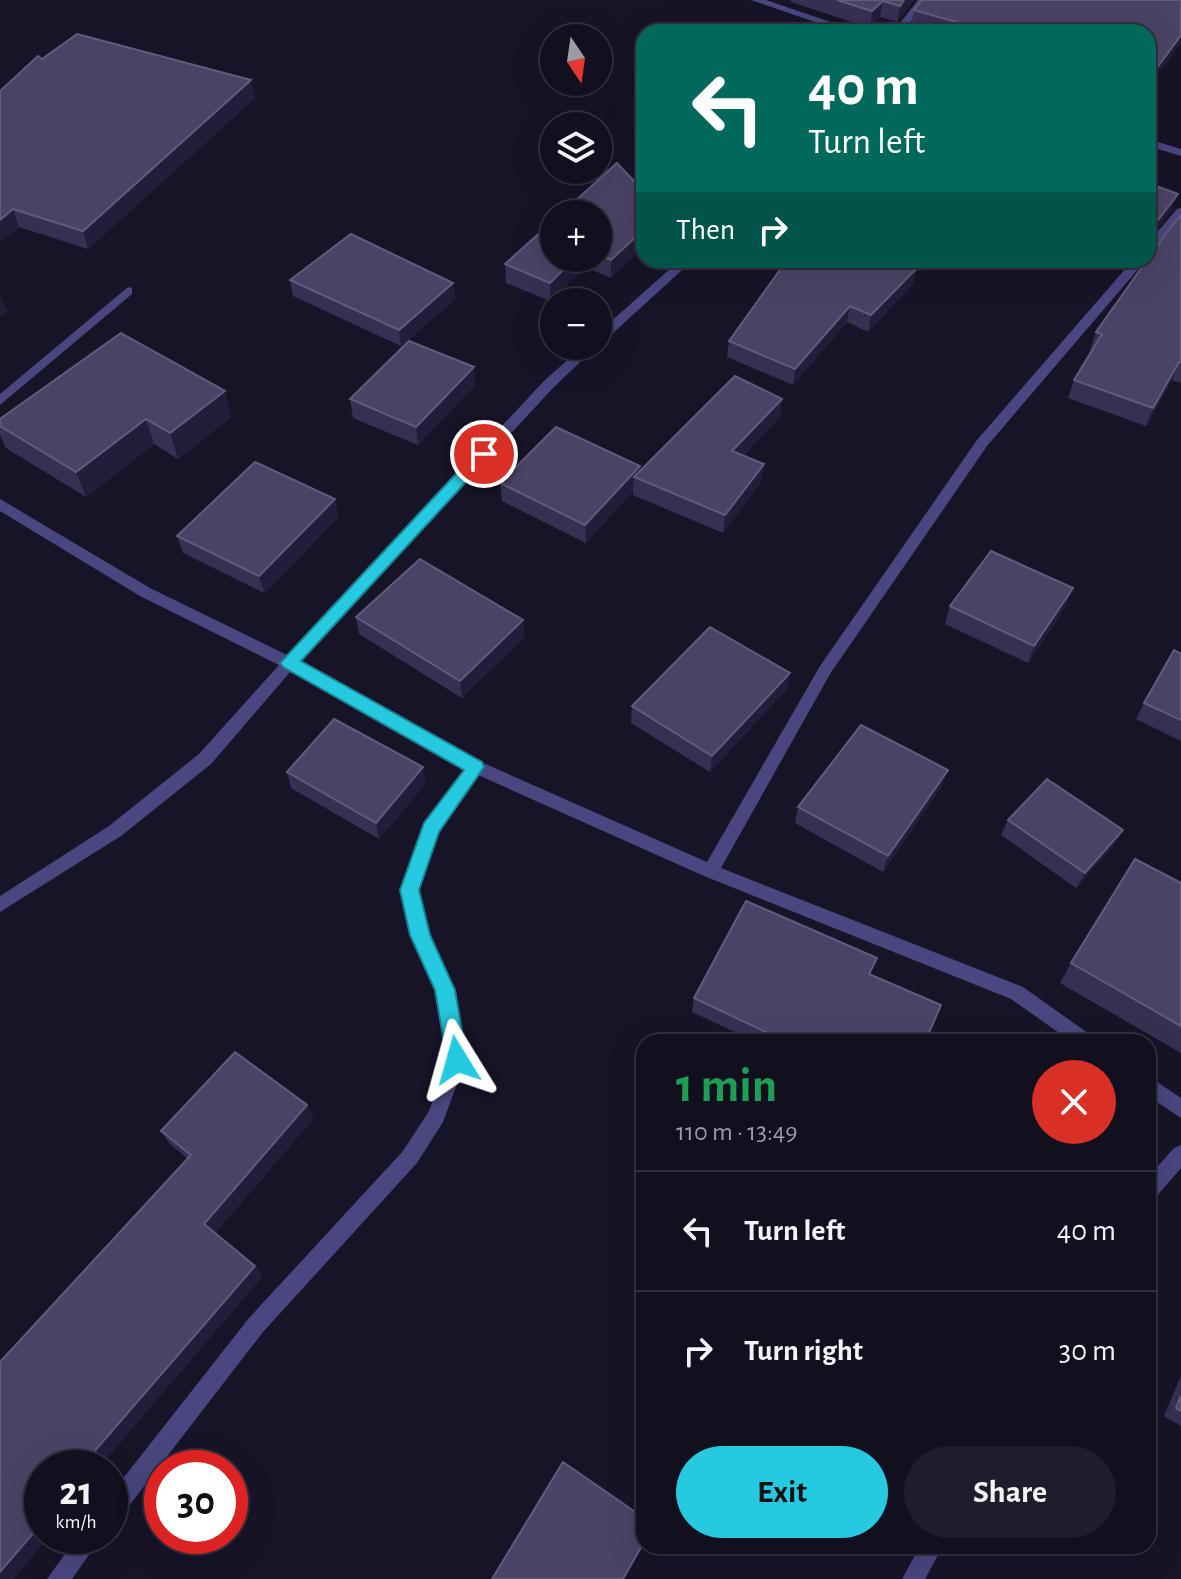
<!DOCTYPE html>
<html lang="en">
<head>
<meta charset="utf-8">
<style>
	:root { --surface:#120f1e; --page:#1f1d2b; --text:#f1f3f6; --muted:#9c9ca4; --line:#312f3c; --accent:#26cae0 }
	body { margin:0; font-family:"Alegreya Sans",sans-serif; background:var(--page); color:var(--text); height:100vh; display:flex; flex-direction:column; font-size:30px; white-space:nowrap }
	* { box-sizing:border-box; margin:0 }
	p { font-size:26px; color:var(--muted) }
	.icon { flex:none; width:44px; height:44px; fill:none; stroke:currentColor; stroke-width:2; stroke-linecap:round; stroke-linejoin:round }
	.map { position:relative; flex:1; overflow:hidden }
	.drawer { position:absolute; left:636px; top:1034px; width:520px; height:520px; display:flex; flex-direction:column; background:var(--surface); border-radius:24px; box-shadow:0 8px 32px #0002,0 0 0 2px var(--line) }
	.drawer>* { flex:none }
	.banner { position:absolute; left:636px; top:24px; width:520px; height:244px; border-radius:24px; box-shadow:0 8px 32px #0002,0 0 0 2px var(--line); background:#00695c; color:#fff; overflow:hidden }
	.needle { width:52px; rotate:167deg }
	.controls { position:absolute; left:540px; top:24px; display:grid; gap:16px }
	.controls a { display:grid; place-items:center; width:72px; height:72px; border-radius:50%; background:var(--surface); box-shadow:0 8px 32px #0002,0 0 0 2px var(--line); font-size:40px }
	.speed { position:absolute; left:24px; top:1450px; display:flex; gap:16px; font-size:40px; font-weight:700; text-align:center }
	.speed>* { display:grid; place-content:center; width:104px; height:104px; border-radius:50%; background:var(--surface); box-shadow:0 8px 32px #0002,0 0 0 2px var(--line); line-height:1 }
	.speed small { font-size:20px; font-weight:400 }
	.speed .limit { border:12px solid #d22; background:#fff; color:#111 }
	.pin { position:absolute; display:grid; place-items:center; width:68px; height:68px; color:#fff; margin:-34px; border:4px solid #fff; border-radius:50%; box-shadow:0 2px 8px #0007 }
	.me { position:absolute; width:88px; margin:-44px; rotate:352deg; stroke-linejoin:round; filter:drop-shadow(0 0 6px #0008) }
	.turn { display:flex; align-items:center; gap:28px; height:168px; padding:0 40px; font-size:36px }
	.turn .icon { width:104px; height:104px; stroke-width:2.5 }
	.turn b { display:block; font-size:56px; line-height:68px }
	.then { display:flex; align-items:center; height:76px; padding:0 40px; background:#0003; gap:16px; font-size:30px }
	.round { display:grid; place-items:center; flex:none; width:84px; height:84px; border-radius:42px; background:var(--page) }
	.overview { display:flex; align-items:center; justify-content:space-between; height:136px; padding:0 40px }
	h1 { font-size:48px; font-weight:600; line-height:60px; color:#1e9e55 }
	.button { display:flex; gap:16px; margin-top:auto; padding:16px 40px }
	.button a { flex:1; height:92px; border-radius:48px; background:var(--accent); color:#111; font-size:32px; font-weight:600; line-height:92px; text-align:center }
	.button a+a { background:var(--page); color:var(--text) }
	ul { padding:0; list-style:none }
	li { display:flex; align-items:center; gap:24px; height:120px; padding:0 40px; border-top:2px solid var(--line) }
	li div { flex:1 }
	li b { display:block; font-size:30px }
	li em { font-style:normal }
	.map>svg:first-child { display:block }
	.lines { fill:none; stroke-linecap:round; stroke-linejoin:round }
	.street { fill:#494680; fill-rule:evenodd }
	.wall { fill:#383053 }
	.shaded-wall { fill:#231d3a }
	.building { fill:#4a4365; stroke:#625b7c; stroke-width:2 }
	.route { fill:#26cae0; stroke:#198392; stroke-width:2 }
</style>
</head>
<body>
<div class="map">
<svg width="1181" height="1579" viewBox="0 0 1181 1579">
	<rect width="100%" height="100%" fill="#181428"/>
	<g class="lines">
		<g class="street">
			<polygon points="751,0 766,0 860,32 844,32"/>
			<polygon points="918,0 928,0 903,32 893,32"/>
			<polygon points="1148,139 1181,149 1181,156 1148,146"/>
			<polygon points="1181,208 1181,220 1152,254 1148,255 1148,243 1177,209"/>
			<polygon points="680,260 693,260 602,343 598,344 598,333"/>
			<polygon points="1133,260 1146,260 987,446 830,674 721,868 1023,987 1092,1036 1095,1042 1072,1042 1011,999 704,876 478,775 438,831 418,890 429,935 454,990 466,1060 443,1122 417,1163 263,1332 118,1520 110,1523 110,1495 249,1318 403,1151 429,1111 448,1060 436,990 411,935 402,890 425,823 465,769 291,671 211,764 121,836 0,912 0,896 109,826 199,754 279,665 140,596 0,511 0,499 150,588 287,655 544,381 583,346 597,346 554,387 299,662 481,762 707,862 820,666 977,440"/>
			<polygon points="128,287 132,288 132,294 0,405 0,394"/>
			<polygon points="1148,1076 1181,1098 1181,1118 1148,1096"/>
			<polygon points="1181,1145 1181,1168 1155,1198 1148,1200 1148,1177 1174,1148"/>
			<polygon points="78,1536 102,1536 72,1579 47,1579"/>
			<polygon points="920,1546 943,1546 925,1579 902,1579"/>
		</g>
	</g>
	<g class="wall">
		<polygon points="791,0 914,0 897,22 880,17 870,28 791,2"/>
		<polygon points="914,10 1148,32 931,32 911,26"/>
		<polygon points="42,59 255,98 88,249 19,227 0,242 0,91"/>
		<polygon points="617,163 611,278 585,267 550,301 506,283 505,264 554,258 598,258 598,214"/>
		<polygon points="1181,215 1181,383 1172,380 1146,426 1068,398 1074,380 1092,351 1090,350 1096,332"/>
		<polygon points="912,266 917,268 913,284 868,332 847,322 793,385 727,357 729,341"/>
		<polygon points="290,280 453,283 455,299 401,346 293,296"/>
		<polygon points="474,367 475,385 418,445 353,418 350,399"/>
		<polygon points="782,399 780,417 743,456 761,482 723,533 633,495 633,491 586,543 502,501 500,483 640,471"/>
		<polygon points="231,417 178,459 154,444 86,497 6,448 0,435 0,419"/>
		<polygon points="339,517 264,593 183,553 177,536"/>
		<polygon points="950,606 1066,606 1028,663 945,624"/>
		<polygon points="356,617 523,620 524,637 462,698 359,634"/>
		<polygon points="1181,654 1181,741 1136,719 1144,703"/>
		<polygon points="790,673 787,689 710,772 631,723 632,706"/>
		<polygon points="287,772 426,783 379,839 291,788"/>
		<polygon points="942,786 883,872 795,823 798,807"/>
		<polygon points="1008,820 1114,845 1076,888 1001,835"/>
		<polygon points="1181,883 1181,1053 1060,983 1071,963"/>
		<polygon points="871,974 925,1042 756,1042 692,1012 694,998"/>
		<polygon points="235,1052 307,1105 313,1119 215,1233 255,1266 262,1277 98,1468 42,1468 42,1536 49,1536 13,1579 0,1579 0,1362 188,1159 170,1144 161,1131"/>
		<polygon points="1181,1376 1181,1426 1164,1416"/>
	</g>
	<g class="shaded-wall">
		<polygon points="904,0 914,0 897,22 900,6"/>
		<polygon points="883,1 880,17 870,28 872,11"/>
		<polygon points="1181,35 1181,43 1148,88 1148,80"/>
		<polygon points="251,80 255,98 88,249 83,231"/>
		<polygon points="1178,194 1172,210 1148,242 1151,229"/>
		<polygon points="13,209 19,227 0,242 0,220"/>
		<polygon points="644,229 644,247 611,278 611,260"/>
		<polygon points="575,258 585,258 585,267 550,301 550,283"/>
		<polygon points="908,260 917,260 902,279 905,263"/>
		<polygon points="917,268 913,284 868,332 871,315"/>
		<polygon points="453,283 455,299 401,346 399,330"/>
		<polygon points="0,294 8,312 0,318"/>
		<polygon points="850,306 847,322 793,385 795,369"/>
		<polygon points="1179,362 1172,380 1146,426 1153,408"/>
		<polygon points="474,367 475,385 418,445 416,427"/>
		<polygon points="225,391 231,417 178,459 170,433"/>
		<polygon points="782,399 780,417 730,469 732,451"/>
		<polygon points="146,419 154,444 86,497 76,472"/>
		<polygon points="764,464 761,482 723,533 725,515"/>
		<polygon points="640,466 640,479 634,477 633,491 586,543 585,525"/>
		<polygon points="335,499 339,517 264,593 259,576"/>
		<polygon points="1073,588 1066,606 1028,663 1034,646"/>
		<polygon points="523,620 524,637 462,698 460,681"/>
		<polygon points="790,673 787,689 710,772 712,756"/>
		<polygon points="423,767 426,783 379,839 376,823"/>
		<polygon points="948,770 942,786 883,872 888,856"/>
		<polygon points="1123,830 1114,845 1076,888 1085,873"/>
		<polygon points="307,1105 313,1119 212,1236 204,1224"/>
		<polygon points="255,1266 262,1277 98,1468 80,1468"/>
		<polygon points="42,1523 42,1536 49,1536 13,1579 0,1579 0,1572"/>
		<polygon points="644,1542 644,1545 624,1579 623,1579"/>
	</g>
	<g class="building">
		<polygon points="837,0 904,0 900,6 883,1 872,11"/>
		<polygon points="922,0 1181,0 1181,35 1148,80 1148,32 991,32 914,10"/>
		<polygon points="77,34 251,80 83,231 13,209 0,220 0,91 38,56 42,59"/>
		<polygon points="617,163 644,192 644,229 611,260 598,254 598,214 561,214"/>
		<polygon points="1148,183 1178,194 1151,229 1148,228"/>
		<polygon points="1181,215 1181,362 1179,362 1153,408 1074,380 1102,334 1096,332 1147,260 1148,260 1166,233"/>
		<polygon points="554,220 554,258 575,258 550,283 505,264"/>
		<polygon points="351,234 453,283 399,330 290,280"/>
		<polygon points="787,260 908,260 905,263 917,268 871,315 850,306 795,369 729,341"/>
		<polygon points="121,333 225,391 170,433 146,419 76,472 0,426 0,419"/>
		<polygon points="409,341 474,367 416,427 350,399"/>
		<polygon points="735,376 782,399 732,451 764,464 725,515 634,477"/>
		<polygon points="556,427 640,466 585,525 500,483"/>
		<polygon points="255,462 335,499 259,576 177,536"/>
		<polygon points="991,551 1073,588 1034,646 950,606"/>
		<polygon points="420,559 523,620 460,681 356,617"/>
		<polygon points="710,627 790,673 712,756 632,706"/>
		<polygon points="1174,650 1181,654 1181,720 1144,703"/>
		<polygon points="334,719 423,767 376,823 287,772"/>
		<polygon points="861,725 948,770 888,856 798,807"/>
		<polygon points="1047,779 1123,830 1085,873 1008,820"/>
		<polygon points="1135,859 1181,883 1181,1026 1071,963"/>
		<polygon points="746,901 877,958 869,974 941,1005 925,1042 787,1042 694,998"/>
		<polygon points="235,1052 307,1105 204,1224 255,1266 80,1468 42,1468 42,1523 0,1572 0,1362 191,1155 161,1131"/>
		<polygon points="1181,1396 1181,1411 1176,1408"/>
		<polygon points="563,1462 644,1518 644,1542 623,1579 492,1579"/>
	</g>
	<polygon class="route" points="484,448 492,454 489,457 301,661 482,762 484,767 439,832 419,890 430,935 455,990 467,1060 464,1067 457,1069 450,1067 447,1060 435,990 410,935 400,890 424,823 464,770 283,667 280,663 478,450"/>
</svg>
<div class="controls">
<a><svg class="needle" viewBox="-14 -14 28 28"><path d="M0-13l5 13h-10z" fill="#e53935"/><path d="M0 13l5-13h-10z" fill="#9c9ca4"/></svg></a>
<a><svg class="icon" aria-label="layers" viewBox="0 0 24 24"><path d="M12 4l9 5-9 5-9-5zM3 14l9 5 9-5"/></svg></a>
<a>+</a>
<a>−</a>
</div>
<div class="speed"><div>21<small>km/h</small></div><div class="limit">30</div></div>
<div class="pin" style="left:484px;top:454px;background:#d93025"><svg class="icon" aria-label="arrive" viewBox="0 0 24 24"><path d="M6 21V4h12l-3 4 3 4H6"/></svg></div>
<svg class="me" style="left:457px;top:1060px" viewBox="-20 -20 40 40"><path d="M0-17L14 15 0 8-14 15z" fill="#26cae0" stroke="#fff" stroke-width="4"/></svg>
<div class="banner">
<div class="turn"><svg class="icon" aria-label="left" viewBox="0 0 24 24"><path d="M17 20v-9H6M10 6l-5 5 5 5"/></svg><div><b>40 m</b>Turn left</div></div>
<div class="then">Then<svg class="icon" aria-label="right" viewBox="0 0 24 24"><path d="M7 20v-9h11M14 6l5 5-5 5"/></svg></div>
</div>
<section class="drawer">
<div class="overview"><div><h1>1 min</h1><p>110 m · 13:49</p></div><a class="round" style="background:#d93025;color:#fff"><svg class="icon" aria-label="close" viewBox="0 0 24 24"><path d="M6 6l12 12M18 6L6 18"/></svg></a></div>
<ul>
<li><svg class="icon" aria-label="left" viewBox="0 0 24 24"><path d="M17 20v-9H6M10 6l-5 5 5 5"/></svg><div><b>Turn left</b></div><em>40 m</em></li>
<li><svg class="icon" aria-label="right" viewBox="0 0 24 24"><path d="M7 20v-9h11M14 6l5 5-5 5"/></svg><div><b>Turn right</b></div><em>30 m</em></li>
</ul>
<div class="button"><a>Exit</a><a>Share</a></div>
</section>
</div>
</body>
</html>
